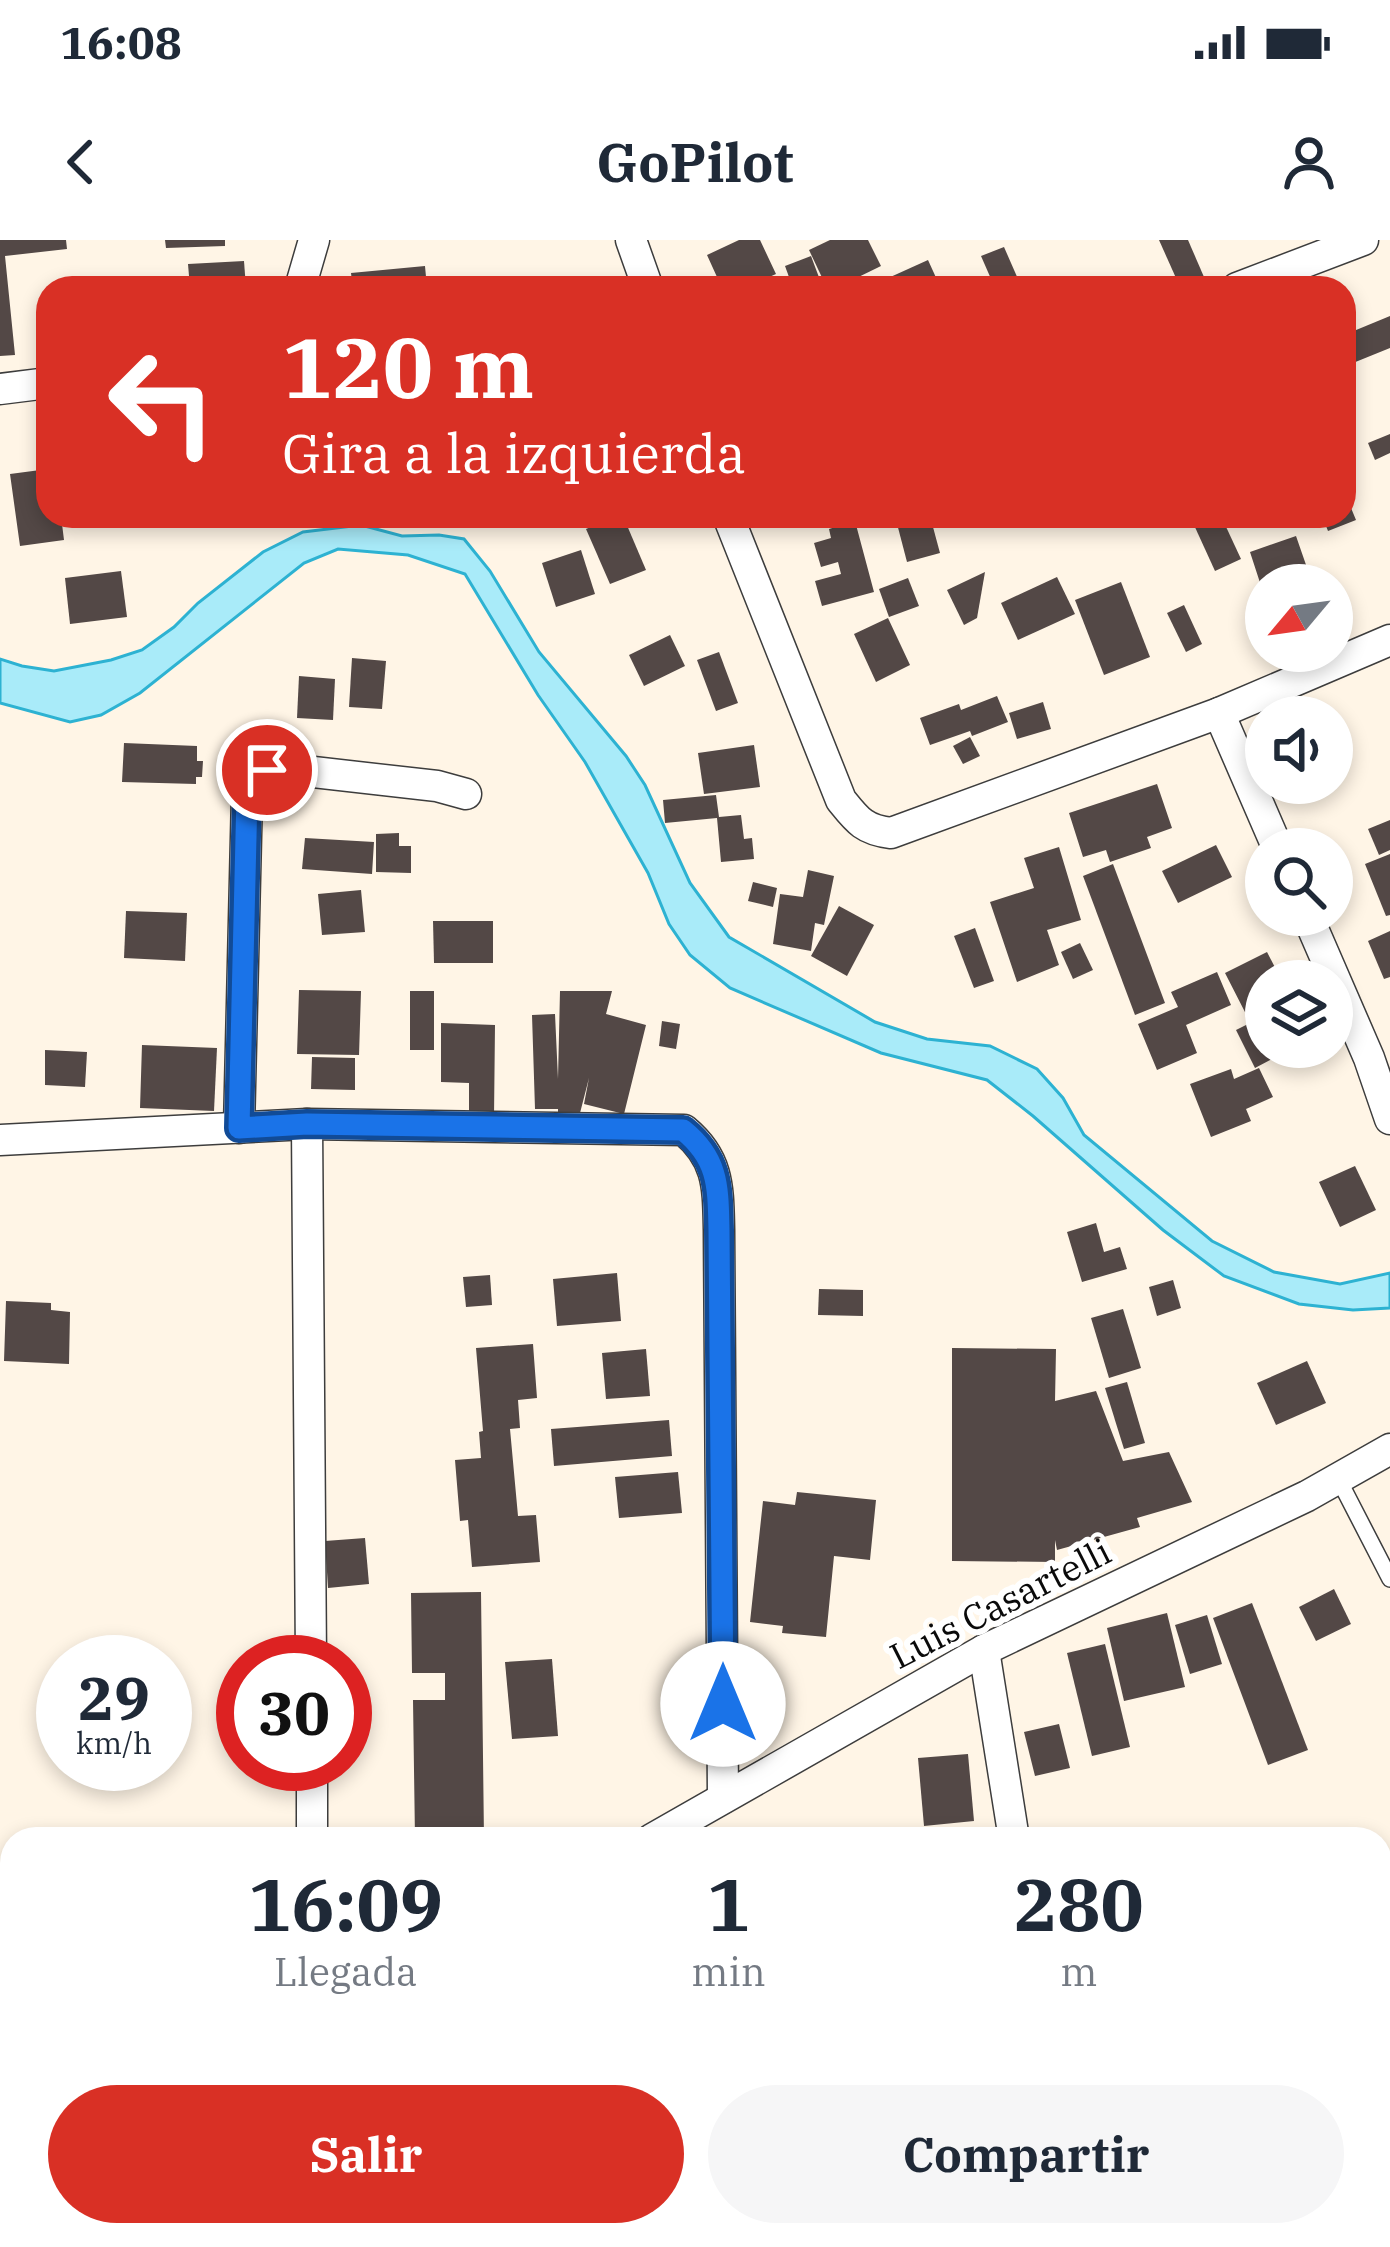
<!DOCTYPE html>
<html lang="es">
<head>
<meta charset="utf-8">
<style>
	:root { --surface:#fff; --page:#f6f6f7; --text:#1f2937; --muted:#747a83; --accent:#d93025 }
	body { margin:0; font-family:"IBM Plex Serif",serif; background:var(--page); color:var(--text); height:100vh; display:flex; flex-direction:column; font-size:45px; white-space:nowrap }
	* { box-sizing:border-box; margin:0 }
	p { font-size:39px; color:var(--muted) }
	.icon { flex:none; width:66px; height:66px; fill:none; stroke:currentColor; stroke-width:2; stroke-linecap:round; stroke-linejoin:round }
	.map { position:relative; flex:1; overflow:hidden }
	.sheet { position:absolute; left:0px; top:1587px; width:1392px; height:420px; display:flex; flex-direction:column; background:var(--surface); border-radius:36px 36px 0 0; box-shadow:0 6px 18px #0003 }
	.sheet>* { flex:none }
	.hud { position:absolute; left:36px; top:36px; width:1320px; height:252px; border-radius:36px; box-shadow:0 6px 18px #0003; background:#d93025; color:#fff; overflow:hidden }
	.needle { width:78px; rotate:241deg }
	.tools { position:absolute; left:1245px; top:324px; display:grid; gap:24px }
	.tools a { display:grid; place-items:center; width:108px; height:108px; border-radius:50%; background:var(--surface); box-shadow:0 6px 18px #0003; font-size:60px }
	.speed { position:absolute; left:36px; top:1395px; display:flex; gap:24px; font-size:60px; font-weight:700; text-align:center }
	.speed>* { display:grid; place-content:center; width:156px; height:156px; border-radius:50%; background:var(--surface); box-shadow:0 6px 18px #0003; line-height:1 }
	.speed small { font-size:30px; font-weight:400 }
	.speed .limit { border:18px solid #d22; background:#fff; color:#111 }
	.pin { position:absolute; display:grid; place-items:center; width:102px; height:102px; color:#fff; margin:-51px; border:6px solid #fff; border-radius:50%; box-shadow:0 3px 12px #0007 }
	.me { position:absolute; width:132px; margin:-66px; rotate:0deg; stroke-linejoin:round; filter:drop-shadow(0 0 9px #0008) }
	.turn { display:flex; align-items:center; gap:42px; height:252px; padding:0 48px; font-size:54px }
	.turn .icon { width:156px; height:156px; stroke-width:2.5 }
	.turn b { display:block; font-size:84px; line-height:102px }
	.eta { display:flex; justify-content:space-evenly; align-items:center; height:204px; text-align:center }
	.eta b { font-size:72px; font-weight:800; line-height:84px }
	.button { display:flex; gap:24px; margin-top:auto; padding:24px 48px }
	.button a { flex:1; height:138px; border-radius:72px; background:var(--accent); color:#fff; font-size:48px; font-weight:800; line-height:138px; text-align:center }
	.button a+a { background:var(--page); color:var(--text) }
	.status { display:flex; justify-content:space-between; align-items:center; height:84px; padding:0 60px; background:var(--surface); direction:ltr }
	.status svg { height:33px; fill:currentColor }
	header { display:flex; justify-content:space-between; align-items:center; height:156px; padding:0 48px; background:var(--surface); font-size:54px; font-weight:800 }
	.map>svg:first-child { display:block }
	.water { fill:#a9ebf9; stroke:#2db2d2; stroke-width:3 }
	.building { fill:#534846 }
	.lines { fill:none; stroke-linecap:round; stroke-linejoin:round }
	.lane-casing { stroke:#3d3d3d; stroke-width:18 }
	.street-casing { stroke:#3d3d3d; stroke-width:33 }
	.lane { stroke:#fff; stroke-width:15 }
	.street { stroke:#fff; stroke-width:30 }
	.route-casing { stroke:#114b97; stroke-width:30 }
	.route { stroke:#1a73e8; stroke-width:21 }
	.labels { text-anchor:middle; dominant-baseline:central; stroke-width:12; stroke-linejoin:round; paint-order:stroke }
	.street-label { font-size:36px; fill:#0a0a0a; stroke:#fff }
</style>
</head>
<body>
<div class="status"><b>16:08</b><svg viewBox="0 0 49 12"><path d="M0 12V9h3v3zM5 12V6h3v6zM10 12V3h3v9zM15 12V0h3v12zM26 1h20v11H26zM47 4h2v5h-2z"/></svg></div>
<header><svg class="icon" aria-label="back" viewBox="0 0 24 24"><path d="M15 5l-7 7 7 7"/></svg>GoPilot<svg class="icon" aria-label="person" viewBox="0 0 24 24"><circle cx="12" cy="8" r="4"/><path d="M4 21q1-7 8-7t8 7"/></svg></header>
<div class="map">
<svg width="1390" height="2007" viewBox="0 0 1390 2007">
	<rect width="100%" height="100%" fill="#fff5e6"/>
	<polygon class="water" points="361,285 402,296 439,295 464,299 490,331 539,412 626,516 645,545 690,643 729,697 875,782 927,799 990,806 1037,829 1063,858 1084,895 1212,1001 1274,1032 1340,1044 1390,1033 1390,1068 1353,1070 1299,1064 1224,1036 1163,990 1033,876 987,840 881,813 730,748 690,715 669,684 648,633 585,522 538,455 465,334 408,315 338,309 304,323 140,453 101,475 70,482 0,463 0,419 22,426 54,431 111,420 142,410 174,387 198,363 263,312 303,292"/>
	<g class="building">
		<polygon points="0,0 66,0 67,9 5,16 15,115 0,116"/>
		<polygon points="165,0 225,0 225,6 166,8"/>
		<polygon points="739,0 760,0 776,34 758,42 761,48 722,48 707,15"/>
		<polygon points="830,0 868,0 881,26 836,48 827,48 809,10"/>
		<polygon points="1159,0 1188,0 1204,37 1180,47"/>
		<polygon points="1004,7 1022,48 995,48 981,16"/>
		<polygon points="811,16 823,48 793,48 785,26"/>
		<polygon points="928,20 938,42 926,48 891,48 886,39"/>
		<polygon points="244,21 246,48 190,48 188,24"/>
		<polygon points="425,26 427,48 353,48 351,33"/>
		<polygon points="1390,76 1390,108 1348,125 1344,115 1344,95"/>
		<polygon points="1390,194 1390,213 1375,220 1368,203"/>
		<polygon points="48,229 48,276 61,276 64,300 20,306 10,234"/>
		<polygon points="1344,251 1356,280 1328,291 1322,276 1344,276"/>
		<polygon points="617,276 623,276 646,330 610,344 586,289"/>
		<polygon points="895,276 930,276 940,313 907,322"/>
		<polygon points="1216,276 1221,276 1241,319 1215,331 1194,285"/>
		<polygon points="855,281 874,352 822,366 815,341 841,334 838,322 821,327 814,303 831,298 829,289"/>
		<polygon points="1296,296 1313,345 1266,345 1265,358 1250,312"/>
		<polygon points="581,310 595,354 556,367 542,323"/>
		<polygon points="121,331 127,377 70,384 65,338"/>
		<polygon points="985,332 977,378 964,385 947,350"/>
		<polygon points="1057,337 1075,374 1018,400 1001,363"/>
		<polygon points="908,338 919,366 889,377 879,349"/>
		<polygon points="1121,342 1150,417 1104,435 1075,360"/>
		<polygon points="1184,365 1202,404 1186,412 1167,373"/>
		<polygon points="888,378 910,425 876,442 854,394"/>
		<polygon points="670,395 685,426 644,446 629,415"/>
		<polygon points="719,412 738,463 716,471 697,420"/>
		<polygon points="352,418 386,421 382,469 349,467"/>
		<polygon points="299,436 335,439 333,480 297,478"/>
		<polygon points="997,456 1008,482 972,496 970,491 930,505 920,478 959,464 961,470"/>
		<polygon points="1043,462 1051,489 1017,499 1009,473"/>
		<polygon points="970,497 980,516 963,524 953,506"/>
		<polygon points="124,503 197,506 197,521 203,521 202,537 196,537 196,544 122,542"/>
		<polygon points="754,505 760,547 704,554 698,513"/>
		<polygon points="1157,544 1172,588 1147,597 1151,608 1110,622 1106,610 1083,617 1069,573"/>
		<polygon points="716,555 719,577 741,575 744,599 752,598 754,619 721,622 717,578 665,583 663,560"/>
		<polygon points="1390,580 1390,610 1379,615 1368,589"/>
		<polygon points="399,593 399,606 411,606 411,633 376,632 376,594"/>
		<polygon points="305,598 374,602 372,634 302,629"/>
		<polygon points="1216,605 1232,637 1178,663 1162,631"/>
		<polygon points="1059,607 1081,680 1047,690 1059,725 1017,742 990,662 1034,648 1024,618"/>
		<polygon points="1390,614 1390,675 1386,676 1365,624"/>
		<polygon points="1113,624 1165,763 1135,775 1083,636"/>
		<polygon points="808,630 834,636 824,685 815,683 811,711 773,704 780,654 803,657"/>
		<polygon points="753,642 777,648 773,667 748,661"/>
		<polygon points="361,650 365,692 322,695 318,654"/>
		<polygon points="839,666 874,685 847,736 811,716"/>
		<polygon points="126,671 187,673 185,721 124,718"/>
		<polygon points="433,681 493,681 493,723 434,723"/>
		<polygon points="975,688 994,741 974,748 954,696"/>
		<polygon points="1390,691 1390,737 1384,739 1368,701"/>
		<polygon points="1080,703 1093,730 1073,739 1061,712"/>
		<polygon points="1267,712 1282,741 1266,741 1266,766 1247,776 1225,733"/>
		<polygon points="1217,732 1231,765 1186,785 1197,813 1157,830 1138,784 1178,767 1171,752"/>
		<polygon points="299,750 361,751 359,815 297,814"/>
		<rect x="410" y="751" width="24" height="59"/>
		<polygon points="560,751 612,751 606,774 646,785 624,874 584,864 589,838 580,873 558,873 558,869 535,869 532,775 555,774 558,839"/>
		<polygon points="1266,775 1266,807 1285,807 1287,811 1255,828 1236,790"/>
		<polygon points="662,781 680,784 676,809 659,806"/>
		<polygon points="441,783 495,785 494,877 469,876 469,843 441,842"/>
		<polygon points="142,805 217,808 214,871 140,868"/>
		<polygon points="45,810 87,812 85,847 45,845"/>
		<polygon points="312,817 355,818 355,850 311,849"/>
		<polygon points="1259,828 1273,857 1246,869 1251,881 1211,897 1190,844 1231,829 1234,839"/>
		<polygon points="1355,926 1376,970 1340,987 1319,942"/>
		<polygon points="1096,983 1104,1012 1120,1007 1127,1029 1082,1042 1067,992"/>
		<polygon points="617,1033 621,1081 557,1086 553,1039"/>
		<polygon points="490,1035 492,1065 466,1067 463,1037"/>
		<polygon points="1173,1040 1181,1068 1157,1076 1149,1047"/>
		<polygon points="819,1049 863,1050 863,1076 818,1075"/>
		<polygon points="6,1061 51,1063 51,1070 70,1072 69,1124 4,1121"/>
		<polygon points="1123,1069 1141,1128 1109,1138 1091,1078"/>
		<polygon points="533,1104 537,1158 518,1160 520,1188 510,1189 518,1276 536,1275 540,1322 472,1327 468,1280 460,1281 455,1220 481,1218 479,1192 483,1191 476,1108"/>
		<polygon points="952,1108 1056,1109 1055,1161 1096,1151 1123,1221 1169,1212 1192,1262 1137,1278 1140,1287 1057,1310 1055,1300 1055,1322 952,1321"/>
		<polygon points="646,1109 650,1156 606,1159 602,1113"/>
		<polygon points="1307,1121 1326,1163 1276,1185 1257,1143"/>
		<polygon points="1127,1142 1145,1203 1124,1209 1105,1148"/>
		<polygon points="669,1180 672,1216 554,1226 551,1189"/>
		<polygon points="678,1232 682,1273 619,1278 615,1237"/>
		<polygon points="797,1252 876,1260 870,1320 834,1316 826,1397 782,1393 783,1386 750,1382 763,1261 795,1265"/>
		<polygon points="365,1298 369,1344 328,1348 325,1301"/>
		<polygon points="1334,1349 1351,1384 1316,1401 1299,1367"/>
		<polygon points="481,1352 484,1599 415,1599 413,1460 445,1460 445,1433 412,1433 411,1353"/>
		<polygon points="1252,1363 1308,1510 1268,1525 1213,1378"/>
		<polygon points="1167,1373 1185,1447 1124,1461 1107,1388"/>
		<polygon points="1207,1375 1222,1424 1190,1434 1175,1385"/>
		<polygon points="1105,1404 1130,1507 1092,1516 1067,1413"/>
		<polygon points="552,1419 558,1496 512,1499 505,1422"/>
		<polygon points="1059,1484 1070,1528 1035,1536 1024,1492"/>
		<polygon points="968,1514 974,1581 924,1586 918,1518"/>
		<polygon points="0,1818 12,1818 12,1870 1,1871"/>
		<polygon points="803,1995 847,1995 827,2007 811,2007"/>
		<polygon points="1086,1995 1123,1995 1130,2007 1088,2007 1082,1997"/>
	</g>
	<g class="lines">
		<g class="lane-casing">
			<polyline id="lane" points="1339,1240 1390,1339"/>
		</g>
		<g class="street-casing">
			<g id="street">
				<polyline points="631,0 648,48"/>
				<polyline points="300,48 314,0"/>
				<polyline points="1237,48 1363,0"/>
				<polyline points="0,149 48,143"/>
				<path d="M 728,276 L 841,560 C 857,580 864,590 891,593 L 1219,473 L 1390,400"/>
				<polyline points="1219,473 1278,609"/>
				<polyline points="1307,675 1369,818 1390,879"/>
				<polyline points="307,884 311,1422"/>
				<path d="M 239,888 L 247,555 C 255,534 266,530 287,529 L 437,546 L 466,554"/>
				<path d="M 0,900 L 307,884 L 684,890 C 719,919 718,947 719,990 L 723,1558"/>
				<polyline points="984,1410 1014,1599"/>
				<polyline points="312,1524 312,1599"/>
				<polyline points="652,1599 984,1410 1307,1256 1390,1209"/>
				<polyline points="0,1988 12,1980"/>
				<polyline points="735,1995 742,2007"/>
				<polyline points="1176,1995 1190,2007"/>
				<polyline points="935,2007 953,1995"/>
				<polyline points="1237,2007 1257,1995"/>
			</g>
		</g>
		<use href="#lane" class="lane"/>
		<use href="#street" class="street"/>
	</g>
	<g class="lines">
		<g class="route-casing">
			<path id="route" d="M 267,530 L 252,542 L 247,555 L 239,888 L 307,884 L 683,890 C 719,919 718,947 719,990 L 723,1464"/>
		</g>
		<use href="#route" class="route"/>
	</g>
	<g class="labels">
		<g class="street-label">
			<text transform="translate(1000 1363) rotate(-27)">Luis Casartelli</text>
		</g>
	</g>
</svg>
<div class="tools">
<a><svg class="needle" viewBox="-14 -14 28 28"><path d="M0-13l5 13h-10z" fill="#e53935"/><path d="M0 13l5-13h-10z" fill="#747a83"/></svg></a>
<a><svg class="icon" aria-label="sound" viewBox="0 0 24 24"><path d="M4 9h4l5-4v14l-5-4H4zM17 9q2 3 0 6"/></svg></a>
<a><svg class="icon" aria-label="search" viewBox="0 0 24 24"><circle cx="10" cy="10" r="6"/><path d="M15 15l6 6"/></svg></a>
<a><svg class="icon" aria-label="layers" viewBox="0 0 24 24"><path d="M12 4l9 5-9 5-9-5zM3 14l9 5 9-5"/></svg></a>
</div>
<div class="speed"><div>29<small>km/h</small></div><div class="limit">30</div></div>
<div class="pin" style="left:267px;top:530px;background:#d93025"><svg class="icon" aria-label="arrive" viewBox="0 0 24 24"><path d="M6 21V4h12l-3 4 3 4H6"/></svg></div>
<svg class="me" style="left:723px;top:1464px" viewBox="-20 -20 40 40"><circle r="19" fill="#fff"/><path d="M0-13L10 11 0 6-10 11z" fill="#1a73e8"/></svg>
<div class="hud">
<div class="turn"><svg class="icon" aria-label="left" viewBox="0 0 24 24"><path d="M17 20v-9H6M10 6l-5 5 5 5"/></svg><div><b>120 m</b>Gira a la izquierda</div></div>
</div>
<section class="sheet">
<div class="eta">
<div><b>16:09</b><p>Llegada</p></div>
<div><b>1</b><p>min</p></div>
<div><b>280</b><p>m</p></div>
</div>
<div class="button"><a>Salir</a><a>Compartir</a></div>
</section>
</div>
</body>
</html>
